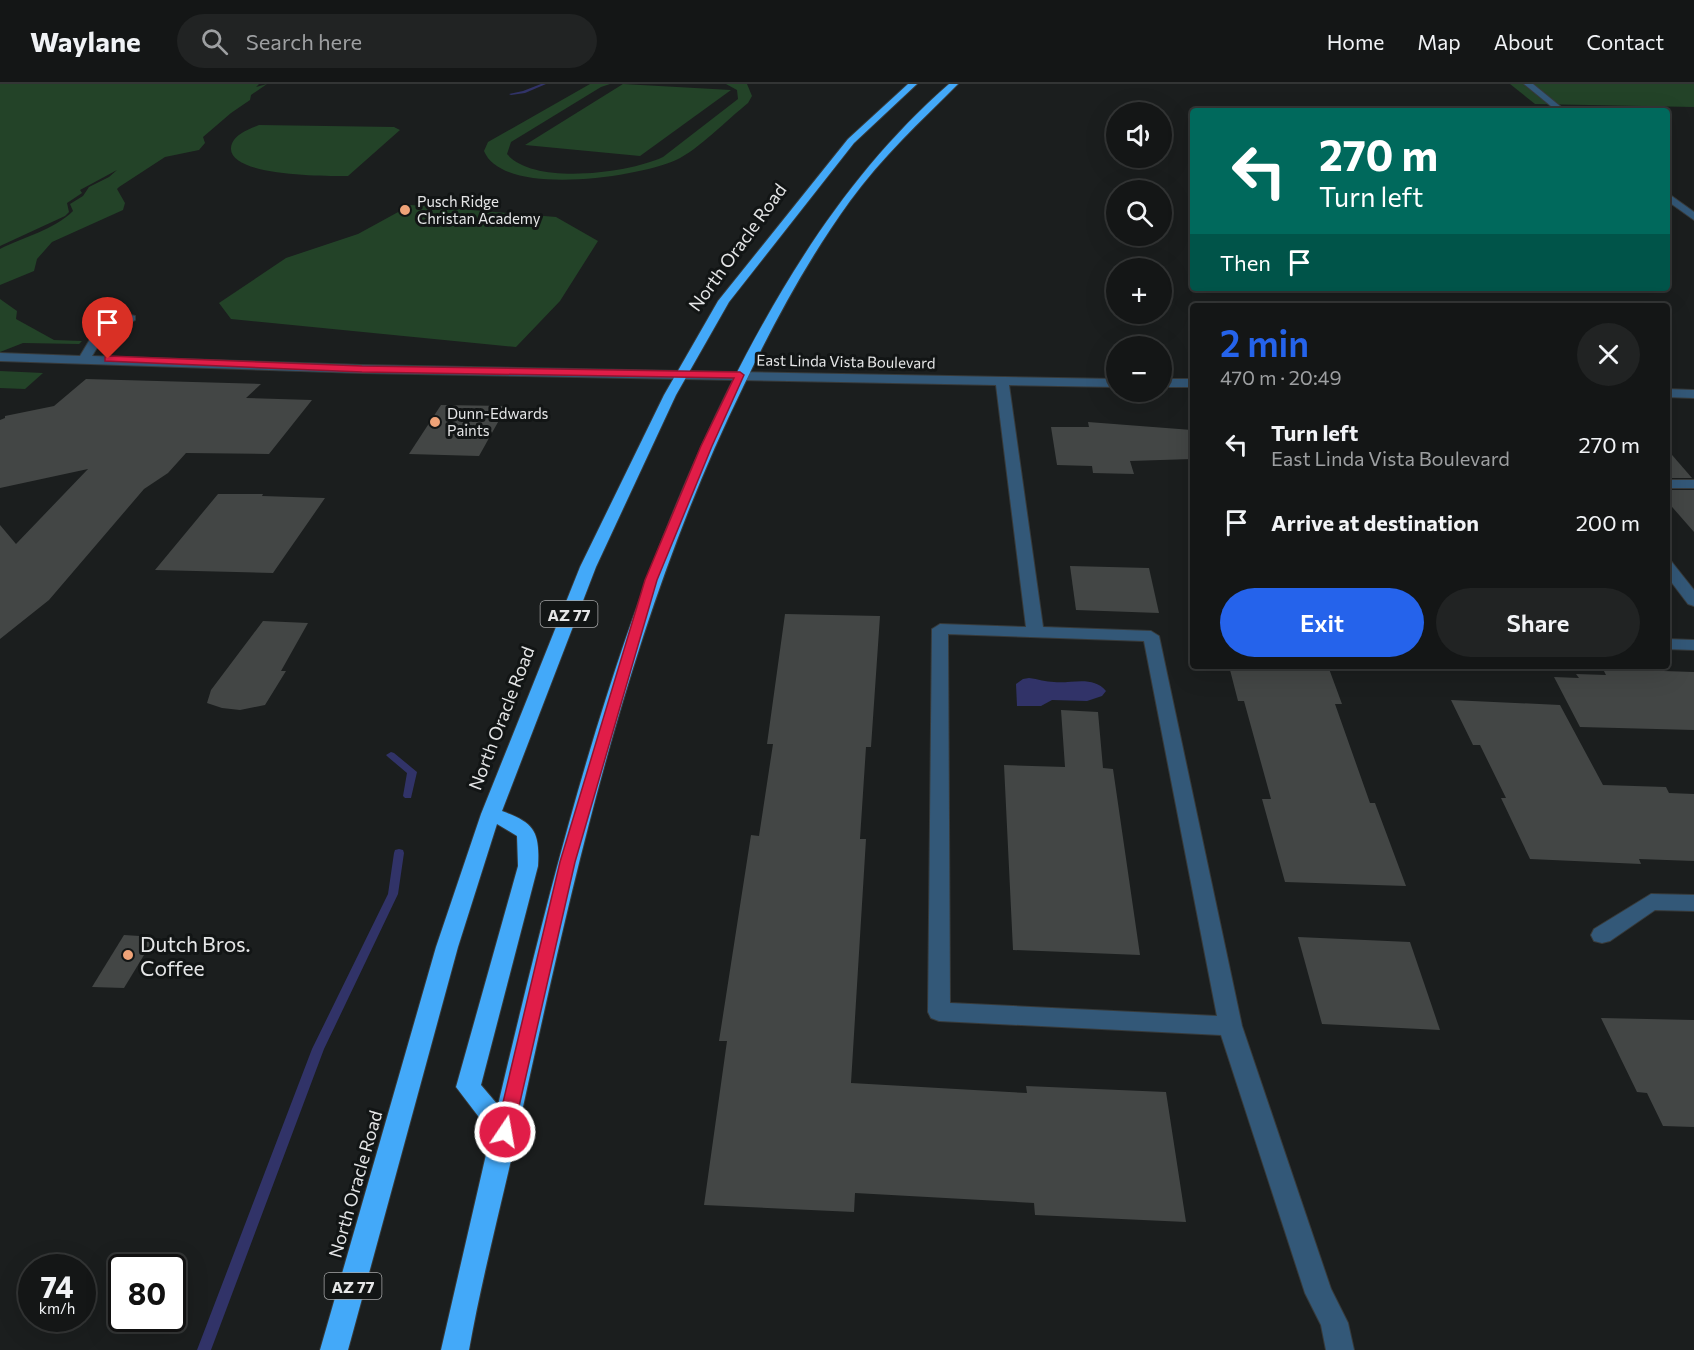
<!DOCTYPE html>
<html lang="en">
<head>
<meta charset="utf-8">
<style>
	:root { --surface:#141616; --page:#212323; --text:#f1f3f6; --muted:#9d9fa1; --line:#333535; --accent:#2563eb }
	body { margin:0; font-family:Commissioner,sans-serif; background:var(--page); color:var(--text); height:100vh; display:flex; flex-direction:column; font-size:22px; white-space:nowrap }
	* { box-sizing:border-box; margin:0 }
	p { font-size:20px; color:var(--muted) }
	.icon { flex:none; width:33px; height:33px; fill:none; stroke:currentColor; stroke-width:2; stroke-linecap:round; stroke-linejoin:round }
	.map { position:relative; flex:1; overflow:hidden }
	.details { position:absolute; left:1190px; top:219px; width:480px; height:366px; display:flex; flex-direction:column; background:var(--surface); border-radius:6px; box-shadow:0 6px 24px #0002,0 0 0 2px var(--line) }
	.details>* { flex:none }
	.hud { position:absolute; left:1190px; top:24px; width:480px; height:183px; border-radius:6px; box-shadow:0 6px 24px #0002,0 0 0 2px var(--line); background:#00695c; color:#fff; overflow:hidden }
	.tools { position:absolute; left:1106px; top:18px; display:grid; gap:12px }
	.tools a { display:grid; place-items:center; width:66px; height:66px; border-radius:50%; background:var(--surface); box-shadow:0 6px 24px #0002,0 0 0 2px var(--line); font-size:30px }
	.speed { position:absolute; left:18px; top:1170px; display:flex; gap:12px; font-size:30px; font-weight:700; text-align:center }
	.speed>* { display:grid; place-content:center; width:78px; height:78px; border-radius:50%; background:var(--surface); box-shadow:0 6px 24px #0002,0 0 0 2px var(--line); line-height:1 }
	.speed small { font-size:15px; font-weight:400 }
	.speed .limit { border:3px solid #111; border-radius:9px; background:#fff; color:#111 }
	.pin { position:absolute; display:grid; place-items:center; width:51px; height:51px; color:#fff; margin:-62px -26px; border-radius:50% 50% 50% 0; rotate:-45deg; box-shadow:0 0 6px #0007 }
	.pin .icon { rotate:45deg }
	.me { position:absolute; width:66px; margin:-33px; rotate:12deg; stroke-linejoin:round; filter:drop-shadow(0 0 4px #0008) }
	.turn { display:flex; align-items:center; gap:21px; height:126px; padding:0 30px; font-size:27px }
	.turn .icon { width:78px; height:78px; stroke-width:2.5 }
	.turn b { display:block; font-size:42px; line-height:51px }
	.then { display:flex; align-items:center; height:57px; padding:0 30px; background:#0003; gap:12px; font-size:22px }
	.round { display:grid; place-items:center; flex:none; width:63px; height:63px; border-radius:32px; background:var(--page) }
	.summary { display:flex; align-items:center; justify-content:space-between; height:102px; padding:0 30px }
	h1 { font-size:36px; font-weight:600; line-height:45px; color:var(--accent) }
	.primary-button { display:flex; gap:12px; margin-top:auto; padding:12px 30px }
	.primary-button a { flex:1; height:69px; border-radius:36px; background:var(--accent); color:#fff; font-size:24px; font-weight:600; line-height:69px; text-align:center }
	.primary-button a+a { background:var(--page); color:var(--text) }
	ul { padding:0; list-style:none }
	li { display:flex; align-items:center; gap:18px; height:78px; padding:0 30px }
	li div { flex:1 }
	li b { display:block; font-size:22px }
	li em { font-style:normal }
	header { display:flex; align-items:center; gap:36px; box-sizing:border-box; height:84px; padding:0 30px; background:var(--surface); border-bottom:2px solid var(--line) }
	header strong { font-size:28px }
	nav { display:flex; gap:33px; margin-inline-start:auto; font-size:21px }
	.search { width:420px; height:54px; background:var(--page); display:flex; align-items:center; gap:15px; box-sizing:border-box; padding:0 21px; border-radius:33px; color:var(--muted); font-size:22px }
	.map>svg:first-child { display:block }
	.green { fill:#234328 }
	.water { fill:#313368 }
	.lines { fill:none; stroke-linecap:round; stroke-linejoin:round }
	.stream { fill:#313368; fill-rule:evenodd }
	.building { fill:#434645 }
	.minor-casing { stroke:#373a3a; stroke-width:2 }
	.highway-casing { stroke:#373a3a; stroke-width:2 }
	.minor { fill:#335878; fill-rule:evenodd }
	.highway { fill:#43a9f9; fill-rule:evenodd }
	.route { fill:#e11d48; stroke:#92132f; stroke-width:1.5 }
	.poi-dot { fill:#efa378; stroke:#121515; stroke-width:2 }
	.labels { text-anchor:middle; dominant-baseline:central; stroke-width:6; stroke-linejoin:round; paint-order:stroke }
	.far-poi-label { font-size:15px; fill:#e5e6e7; stroke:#121515; text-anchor:start }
	.far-street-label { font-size:15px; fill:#e5e6e7; stroke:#121515 }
	.shield { fill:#121515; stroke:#a6a7a8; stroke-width:1.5 }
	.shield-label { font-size:16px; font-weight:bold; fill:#e5e6e7 }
	.street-label { font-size:18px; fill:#e5e6e7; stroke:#121515 }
	.near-poi-label { font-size:21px; fill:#e5e6e7; stroke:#121515; text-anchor:start }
</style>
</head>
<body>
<header>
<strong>Waylane</strong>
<div class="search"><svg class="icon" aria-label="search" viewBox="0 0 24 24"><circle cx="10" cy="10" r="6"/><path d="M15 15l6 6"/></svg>Search here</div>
<nav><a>Home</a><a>Map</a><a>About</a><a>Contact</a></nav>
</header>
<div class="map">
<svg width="1694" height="1266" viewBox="0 0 1694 1266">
	<rect width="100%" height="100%" fill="#1b1e1e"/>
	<g class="green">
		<path d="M 0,0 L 259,0 L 256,3 L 267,0 L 251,11 L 250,16 L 231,29 L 203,53 L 205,59 L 199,66 L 165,73 L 119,103 L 117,105 L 125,119 L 123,126 L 52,158 L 37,175 L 34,187 L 0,201 L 0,165 C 23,153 54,146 73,127 L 70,120 L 83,112 L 89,103 L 109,93 L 117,86 L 80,106 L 82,109 L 67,119 L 69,128 L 65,132 L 0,162 Z"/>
		<path d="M 590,0 L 610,0 L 601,3 L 511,58 L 507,70 C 534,102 629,89 663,73 L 738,15 L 737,6 L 726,0 L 747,0 L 752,12 L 748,19 C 728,35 698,66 676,76 C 639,93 503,114 484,67 L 488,58 Z"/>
		<polygon points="623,0 731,6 640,72 525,61"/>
		<polygon points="1510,0 1694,0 1694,23 1535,20"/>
		<path d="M 259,41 L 394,43 L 400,46 L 348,92 C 329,92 229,93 231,64 C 232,51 249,45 259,41 Z"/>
		<polygon points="411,121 556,133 598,157 560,217 516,263 231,235 219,219 286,174 358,150"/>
		<polygon points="0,215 17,227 16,235 54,256 82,257 79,260 23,259 0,268"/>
		<polygon points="0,287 43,289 25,305 0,304"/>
	</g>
	<path class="water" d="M 1029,594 C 1038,595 1046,598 1054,598 C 1071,600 1093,591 1106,607 L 1102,612 L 1087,617 L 1052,616 L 1041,622 L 1017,622 L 1016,600 L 1023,595 Z"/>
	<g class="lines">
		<g class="stream">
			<polygon points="541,0 546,0 525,9 511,11 509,10 523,7"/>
			<polygon points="391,668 394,669 417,688 411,714 405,714 403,712 407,689 388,673 386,671"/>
			<polygon points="399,765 403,766 404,769 398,810 324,965 211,1266 197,1266 312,965 388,810 394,769 395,766"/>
		</g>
	</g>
	<g class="building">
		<polygon points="86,295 261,300 246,314 312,316 269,370 186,369 168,389 144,405 49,516 0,555 0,441 16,460 88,385 0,404 0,336 5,334 5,332 54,322"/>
		<polygon points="441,321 507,322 479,372 409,370"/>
		<polygon points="1088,338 1192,346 1192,375 1130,377 1134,390 1093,389 1092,382 1057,381 1051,343 1089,343"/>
		<polygon points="1666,364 1692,394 1666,394"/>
		<polygon points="1666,406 1694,406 1694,448 1666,416"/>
		<polygon points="218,410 263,410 262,412 325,414 273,489 155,486"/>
		<polygon points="1070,482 1149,484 1159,529 1076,526"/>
		<polygon points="785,530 880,532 871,663 866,663 860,755 866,755 851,999 1027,1009 1026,1002 1166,1008 1186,1138 1035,1131 1034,1119 855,1109 854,1128 704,1121 727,957 719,957 751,751 759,752 773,660 767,660"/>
		<polygon points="263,537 308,539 281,587 286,587 265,621 240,626 222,624 207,619 211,606"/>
		<polygon points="1229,582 1328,582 1342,620 1335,620 1370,719 1375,719 1406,802 1285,798 1262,715 1271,715 1244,617 1238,617"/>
		<polygon points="1603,585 1694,588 1694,646 1580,643 1554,593 1579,594 1576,590 1606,591"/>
		<polygon points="1451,616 1560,621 1603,701 1666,703 1669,709 1694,710 1694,777 1639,775 1641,780 1530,775 1501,714 1506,714 1480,661 1473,661"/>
		<polygon points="1061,626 1098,628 1103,684 1113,685 1140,871 1013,866 1004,681 1065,683"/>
		<polygon points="124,851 155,853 124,904 92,903"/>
		<polygon points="1298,853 1410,858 1440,946 1322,940"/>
		<polygon points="1601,934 1694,936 1694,1043 1663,1042 1647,1009 1637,1008"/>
	</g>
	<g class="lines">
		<g class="minor-casing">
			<g id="minor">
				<polygon points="1524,0 1533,0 1566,27 1557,27"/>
				<polygon points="1666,108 1694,128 1694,136 1666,116"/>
				<path d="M 131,231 L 135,232 L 135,236 L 101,257 L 92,272 L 362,281 L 1116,295 L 1116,303 L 1009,301 L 1043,543 L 1151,547 L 1159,552 L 1242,942 L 1331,1205 L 1348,1239 L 1354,1266 L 1326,1266 L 1321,1241 L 1305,1209 L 1221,951 L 939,937 L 931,934 L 928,928 L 932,545 L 940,540 L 1026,543 L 996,301 L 362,289 L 0,277 L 0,269 L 80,272 L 92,252 ZM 948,550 L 1144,557 L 1217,932 L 950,919 Z"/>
				<rect x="1161" y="295" width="31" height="8"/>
				<polygon points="1666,305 1694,306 1694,314 1666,313"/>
				<rect x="1666" y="396" width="28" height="8"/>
				<polygon points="1666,475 1671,477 1694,506 1694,522 1688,520 1666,491"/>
				<polygon points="1666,555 1694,556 1694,566 1666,565"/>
				<polygon points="1651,810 1694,811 1694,827 1655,826 1610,857 1602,859 1594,857 1591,851 1594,845"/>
			</g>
		</g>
		<g class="highway-casing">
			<path id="highway" d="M 908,0 L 917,0 L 854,59 L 729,218 L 676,311 L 596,483 L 502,727 C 534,739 540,747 538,782 L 481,1001 L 498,1021 C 556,776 617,529 730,302 C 787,189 853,84 949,0 L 958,0 C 920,38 882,73 850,117 C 808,175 774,238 743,303 C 628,538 573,796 517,1050 C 501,1122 482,1193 469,1266 L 441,1266 L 491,1049 L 456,1003 L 518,782 L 517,752 L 497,740 L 458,863 L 348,1266 L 320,1266 L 436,863 L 481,730 L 580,483 L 664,311 L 718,217 L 848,55 Z"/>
		</g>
		<use href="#minor" class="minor"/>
		<use href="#highway" class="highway"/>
	</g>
	<polygon class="route" points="108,272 362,282 740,288 744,291 712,362 657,496 575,778 512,1053 505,1056 499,1053 496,1048 560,778 645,496 701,362 734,294 362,288 105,277 105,273"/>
	<g class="poi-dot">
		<circle cx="405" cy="126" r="6"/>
		<circle cx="435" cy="338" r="6"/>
		<circle cx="128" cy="871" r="6"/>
	</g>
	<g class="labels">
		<g class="far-poi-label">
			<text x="417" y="117">Pusch Ridge<tspan x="417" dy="17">Christan Academy</tspan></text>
			<text x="447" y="329">Dunn-Edwards<tspan x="447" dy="17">Paints</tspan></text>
		</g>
		<g class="far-street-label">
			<text transform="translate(846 277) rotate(1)">East Linda Vista Boulevard</text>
		</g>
		<g class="shield">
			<rect x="540.5" y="517" width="57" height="26" rx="4.5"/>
			<rect x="324.5" y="1189" width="57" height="26" rx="4.5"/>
		</g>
		<g class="shield-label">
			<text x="569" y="530">AZ 77</text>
			<text x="353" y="1202">AZ 77</text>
		</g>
		<g class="street-label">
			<text transform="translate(737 163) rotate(-54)">North Oracle Road</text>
			<text transform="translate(501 634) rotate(-69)">North Oracle Road</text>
			<text transform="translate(355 1100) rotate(-74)">North Oracle Road</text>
		</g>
		<g class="near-poi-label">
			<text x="140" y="859">Dutch Bros.<tspan x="140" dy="24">Coffee</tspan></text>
		</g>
	</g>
</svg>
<div class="tools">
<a><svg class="icon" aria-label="sound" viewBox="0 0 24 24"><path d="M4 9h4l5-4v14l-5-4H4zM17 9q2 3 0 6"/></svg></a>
<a><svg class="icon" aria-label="search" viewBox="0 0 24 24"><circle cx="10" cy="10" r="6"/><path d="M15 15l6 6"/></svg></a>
<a>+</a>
<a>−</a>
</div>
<div class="speed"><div>74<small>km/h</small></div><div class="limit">80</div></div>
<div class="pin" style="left:108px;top:275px;background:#d93025"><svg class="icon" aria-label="arrive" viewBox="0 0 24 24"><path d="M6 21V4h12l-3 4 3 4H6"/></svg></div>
<svg class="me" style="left:505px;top:1048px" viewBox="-20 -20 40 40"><circle r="17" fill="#e11d48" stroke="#fff" stroke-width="3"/><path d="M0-11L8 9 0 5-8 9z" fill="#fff"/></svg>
<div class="hud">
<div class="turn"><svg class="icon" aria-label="left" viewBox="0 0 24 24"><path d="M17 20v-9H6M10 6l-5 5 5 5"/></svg><div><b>270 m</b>Turn left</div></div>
<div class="then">Then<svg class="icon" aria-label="arrive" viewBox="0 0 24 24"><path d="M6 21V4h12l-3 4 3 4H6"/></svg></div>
</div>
<section class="details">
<div class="summary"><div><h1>2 min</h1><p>470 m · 20:49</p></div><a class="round"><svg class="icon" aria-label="close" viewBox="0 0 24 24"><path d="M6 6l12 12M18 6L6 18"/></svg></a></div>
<ul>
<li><svg class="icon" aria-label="left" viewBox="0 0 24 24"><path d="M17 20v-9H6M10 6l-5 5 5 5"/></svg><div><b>Turn left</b><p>East Linda Vista Boulevard</p></div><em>270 m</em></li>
<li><svg class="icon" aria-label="arrive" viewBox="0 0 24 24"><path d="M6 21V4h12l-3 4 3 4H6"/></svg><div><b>Arrive at destination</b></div><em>200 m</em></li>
</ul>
<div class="primary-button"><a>Exit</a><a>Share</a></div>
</section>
</div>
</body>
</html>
